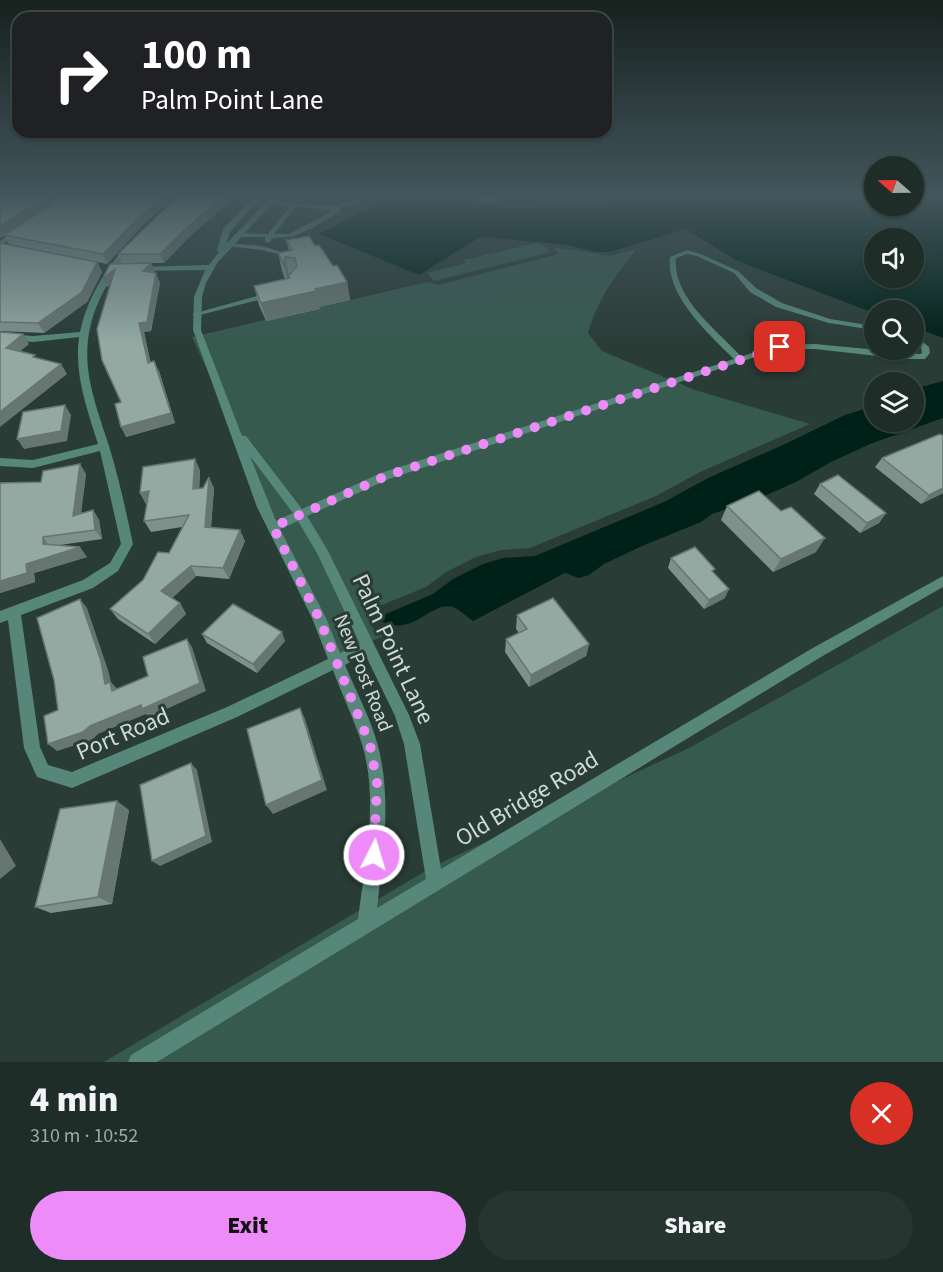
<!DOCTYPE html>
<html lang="en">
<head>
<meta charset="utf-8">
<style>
	:root { --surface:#1f2d28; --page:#273530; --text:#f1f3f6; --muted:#a1a8a8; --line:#3c4945; --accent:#ed8cf9 }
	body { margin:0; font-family:"Source Sans 3",sans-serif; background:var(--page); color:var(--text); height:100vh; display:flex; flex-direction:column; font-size:22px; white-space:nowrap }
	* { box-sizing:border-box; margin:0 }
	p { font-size:20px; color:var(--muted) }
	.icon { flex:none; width:33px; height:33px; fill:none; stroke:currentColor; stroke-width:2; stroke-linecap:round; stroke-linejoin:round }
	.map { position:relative; height:1062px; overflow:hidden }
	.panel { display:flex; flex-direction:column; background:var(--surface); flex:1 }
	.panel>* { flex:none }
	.top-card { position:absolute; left:12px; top:12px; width:600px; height:126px; border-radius:18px; box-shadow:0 2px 4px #0004,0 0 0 2px var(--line); background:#202124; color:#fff; overflow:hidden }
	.needle { width:39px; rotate:290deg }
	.buttons { position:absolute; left:864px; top:156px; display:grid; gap:12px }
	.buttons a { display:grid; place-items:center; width:60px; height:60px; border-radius:50%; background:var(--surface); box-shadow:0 2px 4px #0004,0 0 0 2px var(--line); font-size:30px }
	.pin { position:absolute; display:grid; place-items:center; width:51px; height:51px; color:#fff; margin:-26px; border-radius:12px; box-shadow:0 3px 9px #0006 }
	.me { position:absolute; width:66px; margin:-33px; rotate:5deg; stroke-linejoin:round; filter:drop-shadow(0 0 4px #0008) }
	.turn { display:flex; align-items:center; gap:21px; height:126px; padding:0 30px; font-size:27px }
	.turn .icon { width:78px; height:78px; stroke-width:2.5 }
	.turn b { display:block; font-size:42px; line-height:51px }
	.round { display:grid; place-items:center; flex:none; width:63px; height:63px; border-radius:32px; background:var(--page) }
	.head { display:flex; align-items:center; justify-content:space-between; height:102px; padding:0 30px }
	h1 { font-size:36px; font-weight:800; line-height:45px }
	.button { display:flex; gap:12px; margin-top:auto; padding:12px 30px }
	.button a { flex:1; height:69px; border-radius:36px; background:var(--accent); color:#111; font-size:24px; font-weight:800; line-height:69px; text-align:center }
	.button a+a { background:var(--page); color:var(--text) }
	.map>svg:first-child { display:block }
	.green { fill:#375a4f }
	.water { fill:#002118; fill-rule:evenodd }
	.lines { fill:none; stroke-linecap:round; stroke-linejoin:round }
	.service { fill:#568778; fill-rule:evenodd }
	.minor { fill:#568778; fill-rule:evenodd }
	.wall { fill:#7e918b }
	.shaded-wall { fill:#677671 }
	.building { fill:#93a9a2; stroke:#677671; stroke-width:1.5 }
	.route { stroke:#ed8cf9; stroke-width:10; stroke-dasharray:0 18 }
	.labels { text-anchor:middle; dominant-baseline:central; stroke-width:6; stroke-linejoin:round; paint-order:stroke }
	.street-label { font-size:20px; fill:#cfdad6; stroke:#293c36 }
	.near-street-label { font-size:24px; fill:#cfdad6; stroke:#293c36 }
</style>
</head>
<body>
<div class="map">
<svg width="943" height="1062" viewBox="0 0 943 1062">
	<rect width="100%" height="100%" fill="#293c36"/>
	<g class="green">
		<polygon points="537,195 602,195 601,200 534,204"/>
		<polygon points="536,243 542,244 552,252 434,281 427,273 466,263 464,260"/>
		<path d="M 553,247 L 611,256 L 637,249 C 615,275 597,300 588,333 L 602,351 L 695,390 L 810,424 L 700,472 L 656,496 L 530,548 L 501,550 L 476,557 L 446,572 L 426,587 L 377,607 L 369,622 L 372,627 L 386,635 L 338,656 L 192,337 L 427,282 L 438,285 L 559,254 Z"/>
		<polygon points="943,606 943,1062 104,1062 434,866 689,748"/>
	</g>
	<g class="water">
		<path d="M 365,195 L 457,195 L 482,204 L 528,210 L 547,206 L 606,207 L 609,195 L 874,195 L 874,206 L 914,206 L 914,195 L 943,195 L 943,338 L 914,327 L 914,310 L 874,310 L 874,313 L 753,267 L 734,259 L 686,229 L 610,252 L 595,252 L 568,245 L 485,237 L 477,239 L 419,275 L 319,234 L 379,202 L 375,196 L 365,200 L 360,197 ZM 874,238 L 914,238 L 914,278 L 874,278 Z"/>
		<path d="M 943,381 L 943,418 L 870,444 L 831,462 L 796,482 L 760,498 L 712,514 L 701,522 L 642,546 L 604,564 L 589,575 L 579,578 L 565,573 L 473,621 C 467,617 459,609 453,607 C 430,601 414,638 381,621 L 386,614 L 433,594 L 453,579 L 483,564 L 503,558 L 535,556 L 664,502 L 708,478 L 783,445 L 845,415 L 874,406 L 874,422 L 914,422 L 914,389 Z"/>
	</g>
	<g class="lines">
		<g class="service">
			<path d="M 362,197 L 365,199 L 364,200 L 340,208 L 341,211 L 312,228 L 292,237 L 272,238 L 270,242 L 268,243 L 265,241 L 265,237 L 239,237 L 236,235 L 239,233 L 268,234 L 290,206 L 268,202 L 269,201 L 333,207 ZM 296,206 L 333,211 L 289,234 L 274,234 Z"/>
			<polygon points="228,243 262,246 282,252 289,262 284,263 278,254 262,250 226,246 226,244"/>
			<path d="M 687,250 L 701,254 L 738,271 L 756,288 L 782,303 L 830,319 L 874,326 L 874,330 L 829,323 L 776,307 L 750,292 L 734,273 L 697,256 L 687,254 L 676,258 C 672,299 720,332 744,360 L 740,362 L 737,362 C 711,336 665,296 670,257 Z"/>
			<polygon points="271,292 274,292 274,296 196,316 192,314"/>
			<polygon points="914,335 929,347 930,353 925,359 904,359 815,349 780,349 776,347 780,345 815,344 920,354 922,353 921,348 914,341"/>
		</g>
		<g class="minor">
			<path d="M 256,195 L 263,195 L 230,232 L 226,244 L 273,195 L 280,195 L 218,262 L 206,283 L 202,297 L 201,330 L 242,436 L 246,436 L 302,509 L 381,473 L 777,345 L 780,344 L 785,347 L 389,479 L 307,516 L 328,551 L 409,715 L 420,744 L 441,869 L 811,649 L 943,576 L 943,587 L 821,657 L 157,1062 L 128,1062 L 131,1055 L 358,919 C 365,863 379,800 362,744 C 354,719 342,695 333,670 L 237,717 L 72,788 L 37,777 L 24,748 L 8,620 L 0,623 L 0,611 L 83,580 L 110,563 L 121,544 L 100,451 L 33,468 L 0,466 L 0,458 L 33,460 L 98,444 C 87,409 74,374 79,337 L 33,342 L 0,339 L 0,333 L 33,336 L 80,332 C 87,298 105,271 126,245 L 133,247 C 102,287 81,324 89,376 C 93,400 102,424 109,446 C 119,479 126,511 133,544 L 118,571 L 93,588 L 21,615 L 40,747 L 48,765 L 72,772 L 227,707 L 328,659 L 312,618 L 257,507 L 193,330 L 194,297 L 205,270 L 137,271 L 133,269 L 137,267 L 209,265 L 219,252 L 217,250 L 223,229 ZM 250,456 L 293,513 L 276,521 ZM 298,521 L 317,553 L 360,644 L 340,653 L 326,618 L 280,529 ZM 365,654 L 395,716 L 404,744 L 426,879 L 377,908 C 383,854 392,800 378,746 C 371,719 356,691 345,665 Z"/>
			<polygon points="16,230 23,232 0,246 0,241"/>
		</g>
	</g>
	<g class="wall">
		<polygon points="0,195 141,227 107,264 9,244 4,236 0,238"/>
		<polygon points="467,195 498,195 496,203 481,202"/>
		<polygon points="188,238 164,263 151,263 155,272 154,273 160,283 151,331 144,332 150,362 159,371 175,423 126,437 121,402 110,285 107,287 103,278 122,264 118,254"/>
		<polygon points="286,240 315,246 347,282 350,300 319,307 320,309 266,321 259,305 254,286 285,279 282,271 278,253 289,251"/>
		<polygon points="0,243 97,262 102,272 87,302 44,333 0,331"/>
		<polygon points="943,436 943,493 921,504 875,467 882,458"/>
		<polygon points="200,470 199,488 214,488 211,528 245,541 229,579 196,576 172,598 180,603 186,614 155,644 118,619 110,609 143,580 169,553 182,527 151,532 144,521 147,504 146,504 140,493"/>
		<polygon points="86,474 81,513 93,510 99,520 102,539 60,545 87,557 34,573 35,582 0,593 0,483 41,482"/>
		<polygon points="820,484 886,513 879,523 860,533 814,494"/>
		<polygon points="727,506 816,552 773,572 721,520"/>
		<polygon points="671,558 714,573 725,598 704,609 668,568"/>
		<polygon points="517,615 589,644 586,656 529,687 505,652 506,639 519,633 516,629"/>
		<polygon points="202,634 285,641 257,673 207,643"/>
		<polygon points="129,810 112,904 51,913 35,907"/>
	</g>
	<g class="shaded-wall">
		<polygon points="50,195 68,195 0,238 0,226"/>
		<polygon points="164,195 177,195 141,227 107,264 103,254 138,218"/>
		<polygon points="225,195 238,195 188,238 164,263 160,254 185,229"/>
		<polygon points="285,257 289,275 288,283 284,265"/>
		<polygon points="97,262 102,272 87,302 44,333 38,323"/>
		<polygon points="151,263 155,272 147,281 143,271"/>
		<polygon points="115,269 119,278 107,287 103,278"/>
		<polygon points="156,273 160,283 151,331 144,332 153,373 148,363 139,323"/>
		<polygon points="347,282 350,300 319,307 320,309 266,321 261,303"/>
		<polygon points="23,334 29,344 12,358 6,348"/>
		<polygon points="154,361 159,371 175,423 126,437 121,427"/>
		<polygon points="61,364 67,374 0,427 0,412"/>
		<polygon points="65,405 71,415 67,441 24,449 17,439"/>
		<polygon points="195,459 200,470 199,500 193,489"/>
		<polygon points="80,464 86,474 79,525 73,516"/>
		<polygon points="209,477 214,488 210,538 205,527"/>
		<polygon points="943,488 943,493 921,504 929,495"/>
		<polygon points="149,491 155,502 146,504 140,493"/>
		<polygon points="93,510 99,520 102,539 95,530"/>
		<polygon points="886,513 879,523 860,533 867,523"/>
		<polygon points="240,530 245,541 229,579 223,568"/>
		<polygon points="43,537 50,547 43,544"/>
		<polygon points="825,538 816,552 773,572 781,559"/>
		<polygon points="80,547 87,557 34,573 35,582 0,593 0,581 26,564"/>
		<polygon points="191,566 196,576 168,602 161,591"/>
		<polygon points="729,589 725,598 704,609 709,600"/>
		<polygon points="80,599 87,608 108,670 111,682 118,690 120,699 105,684"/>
		<polygon points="180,603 186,614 155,644 148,634"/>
		<polygon points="282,632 285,641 257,673 253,664"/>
		<polygon points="187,639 192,647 206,691 149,717 146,714 98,734 92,740 57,751 48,744 141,705"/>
		<polygon points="589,644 586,656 529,687 531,675"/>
		<polygon points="300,708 305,719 327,790 273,814 266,805"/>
		<polygon points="191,763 197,770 212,842 160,866 152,861"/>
		<polygon points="117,801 129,810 112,904 98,897"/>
		<polygon points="0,839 16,866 0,879"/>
	</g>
	<g class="building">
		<polygon points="0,195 50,195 0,226"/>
		<polygon points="67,195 164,195 138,218 103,254 4,235"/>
		<polygon points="179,195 225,195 185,229 160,254 118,254"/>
		<polygon points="309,236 315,246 319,245 333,266 337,265 347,282 315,289 316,291 261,303 254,286 290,278 289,275 297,266 295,258 285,257 284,265 278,253 292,250 286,240"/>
		<polygon points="0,243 97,262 82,292 38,323 0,322"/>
		<polygon points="151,263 143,271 156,273 147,322 139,323 148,363 154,361 171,413 121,427 115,404 121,402 102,360 97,329 115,269 103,278 110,264"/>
		<polygon points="0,332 23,334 6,348 35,355 33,357 61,364 0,412"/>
		<polygon points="65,405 61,431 17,439 23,412"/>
		<polygon points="940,434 943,436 943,488 929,495 882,458"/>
		<polygon points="195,459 193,489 203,488 209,477 205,527 240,530 223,568 191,566 161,591 180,603 148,634 110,609 143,580 158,552 169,553 189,515 144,521 149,491 140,493 143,467"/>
		<polygon points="80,464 73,516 93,510 95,530 43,537 43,544 80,547 26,564 27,573 0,581 0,483 41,482 43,471"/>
		<polygon points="838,475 886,513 867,523 820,484"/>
		<polygon points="759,491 781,511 791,507 825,538 781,559 727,506"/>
		<polygon points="695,547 715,569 712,571 729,589 709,600 671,558"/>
		<polygon points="553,598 589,644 531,675 506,639 527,629 517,615"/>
		<polygon points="80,599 101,661 105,684 110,682 112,691 148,676 143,657 187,639 200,683 142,709 141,705 90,726 83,732 48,744 44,716 58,710 54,680 37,618"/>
		<polygon points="233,604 282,632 253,664 202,634"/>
		<polygon points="300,708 322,780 266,805 247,729"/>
		<polygon points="191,763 206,836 152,861 140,785"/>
		<polygon points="117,801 98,897 35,907 60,809"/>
	</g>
	<linearGradient id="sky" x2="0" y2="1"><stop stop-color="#17211e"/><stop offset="0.57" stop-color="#43565d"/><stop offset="1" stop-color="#43565d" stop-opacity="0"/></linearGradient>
	<rect width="943" height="344" fill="url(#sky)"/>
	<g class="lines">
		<polyline class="route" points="374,855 377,783 370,745 319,618 273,527 386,476 780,347"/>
	</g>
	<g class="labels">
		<g class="street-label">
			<text transform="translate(363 673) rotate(68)">New Post Road</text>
		</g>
		<g class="near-street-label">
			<text transform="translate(393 649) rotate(65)">Palm Point Lane</text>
			<text transform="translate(123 734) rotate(-23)">Port Road</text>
			<text transform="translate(527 799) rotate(-31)">Old Bridge Road</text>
		</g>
	</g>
</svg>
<div class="buttons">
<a><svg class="needle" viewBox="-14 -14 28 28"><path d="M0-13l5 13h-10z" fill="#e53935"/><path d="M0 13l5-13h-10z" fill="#a1a8a8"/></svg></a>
<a><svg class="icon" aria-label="sound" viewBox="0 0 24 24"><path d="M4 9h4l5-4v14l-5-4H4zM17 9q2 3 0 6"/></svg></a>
<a><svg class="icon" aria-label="search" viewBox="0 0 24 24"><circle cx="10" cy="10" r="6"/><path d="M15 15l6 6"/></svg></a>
<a><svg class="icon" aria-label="layers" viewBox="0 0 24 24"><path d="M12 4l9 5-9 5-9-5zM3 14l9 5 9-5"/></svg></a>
</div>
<div class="pin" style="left:780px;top:347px;background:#d93025"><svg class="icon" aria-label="arrive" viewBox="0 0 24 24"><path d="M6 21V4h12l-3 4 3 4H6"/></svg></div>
<svg class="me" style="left:374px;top:855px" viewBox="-20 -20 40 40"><circle r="17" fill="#ed8cf9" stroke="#fff" stroke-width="3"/><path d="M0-11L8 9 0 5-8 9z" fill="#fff"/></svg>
<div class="top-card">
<div class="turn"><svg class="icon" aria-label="right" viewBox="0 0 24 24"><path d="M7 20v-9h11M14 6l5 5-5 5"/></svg><div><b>100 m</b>Palm Point Lane</div></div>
</div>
</div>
<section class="panel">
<div class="head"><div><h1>4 min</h1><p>310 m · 10:52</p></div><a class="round" style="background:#d93025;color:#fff"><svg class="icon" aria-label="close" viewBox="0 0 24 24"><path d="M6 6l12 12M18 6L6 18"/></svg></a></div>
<div class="button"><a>Exit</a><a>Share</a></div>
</section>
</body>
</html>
